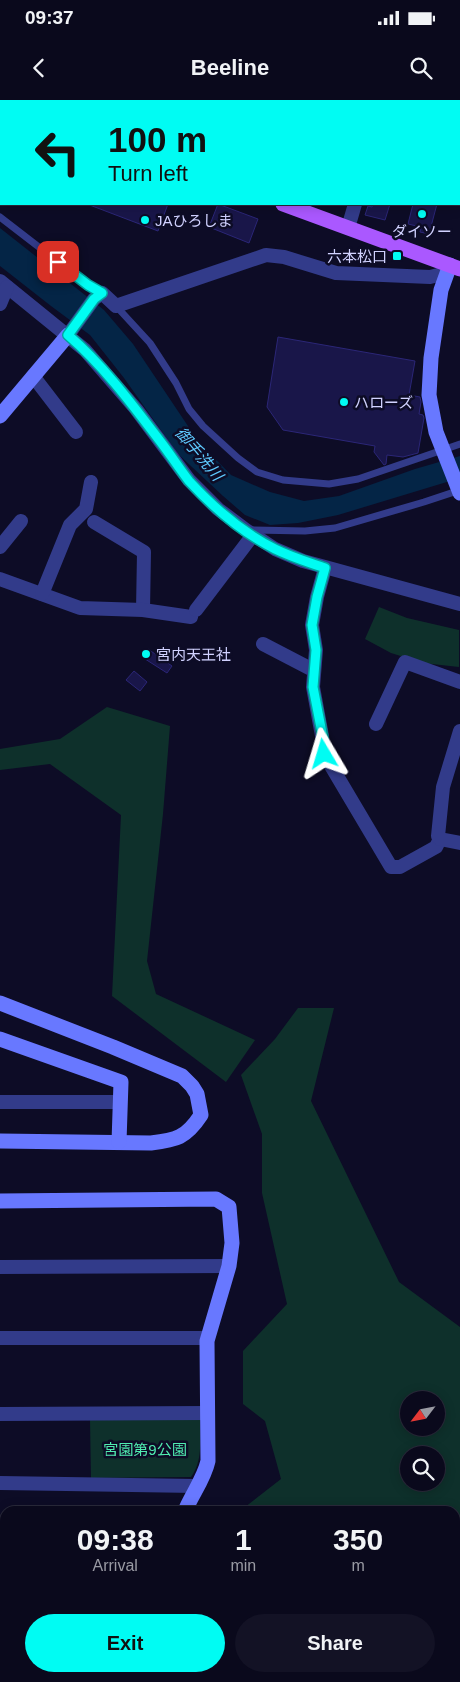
<!DOCTYPE html>
<html lang="en">
<head>
<meta charset="utf-8">
<style>
	:root { --surface:#0a091c; --page:#131225; --text:#f1f3f6; --muted:#999aa3; --line:#2a2a3b; --accent:#00fcf3 }
	body { margin:0; font-family:Arial,"Noto Sans JP",sans-serif; background:var(--page); color:var(--text); height:100vh; display:flex; flex-direction:column; font-size:19px; white-space:nowrap }
	* { box-sizing:border-box; margin:0 }
	p { font-size:16px; color:var(--muted) }
	.icon { flex:none; width:28px; height:28px; fill:none; stroke:currentColor; stroke-width:2; stroke-linecap:round; stroke-linejoin:round }
	.map { position:relative; flex:1; overflow:hidden }
	.sheet { position:absolute; left:0px; top:1406px; width:460px; height:176px; display:flex; flex-direction:column; background:var(--surface); border-radius:15px 15px 0 0; box-shadow:0 2px 12px #0003,0 0 0 1px var(--line) }
	.sheet>* { flex:none }
	.top-card { position:absolute; left:0px; top:0px; width:460px; height:105px; box-shadow:0 2px 12px #0003,0 0 0 1px var(--line); background:#00fcf3; color:#111; overflow:hidden }
	.needle { width:32px; rotate:238deg }
	.controls { position:absolute; left:400px; top:1291px; display:grid; gap:10px }
	.controls a { display:grid; place-items:center; width:45px; height:45px; border-radius:50%; background:var(--surface); box-shadow:0 2px 12px #0003,0 0 0 1px var(--line); font-size:25px }
	.pin { position:absolute; display:grid; place-items:center; width:42px; height:42px; color:#fff; margin:-21px; border-radius:10px; box-shadow:0 2px 8px #0006 }
	.me { position:absolute; width:55px; margin:-28px; rotate:353deg; stroke-linejoin:round; filter:drop-shadow(0 0 4px #0008) }
	.turn { display:flex; align-items:center; gap:18px; height:105px; padding:0 25px; font-size:22px }
	.turn .icon { width:65px; height:65px; stroke-width:2.5 }
	.turn b { display:block; font-size:35px; line-height:42px }
	.eta { display:flex; justify-content:space-evenly; align-items:center; height:85px; text-align:center }
	.eta b { font-size:30px; font-weight:700; line-height:35px }
	.button { display:flex; gap:10px; margin-top:auto; padding:10px 25px }
	.button a { flex:1; height:58px; border-radius:30px; background:var(--accent); color:#111; font-size:20px; font-weight:700; line-height:58px; text-align:center }
	.button a+a { background:var(--page); color:var(--text) }
	.status { display:flex; justify-content:space-between; align-items:center; height:35px; padding:0 25px; background:var(--surface); direction:ltr }
	.status svg { height:14px; fill:currentColor }
	header { display:flex; justify-content:space-between; align-items:center; height:65px; padding:0 25px; background:var(--surface); font-size:22px; font-weight:700 }
	.map>svg:first-child { display:block }
	.green { fill:#0e302b; fill-rule:evenodd }
	.water { fill:#042546 }
	.building { fill:#191649; stroke:#2b2677 }
	.lines { fill:none; stroke-linecap:round; stroke-linejoin:round }
	.lane { stroke:#323b8a; stroke-width:7 }
	.street { stroke:#323b8a; stroke-width:14 }
	.secondary { stroke:#6878ff; stroke-width:15 }
	.primary { stroke:#aa58ff; stroke-width:15 }
	.route-casing { stroke:#00a49e; stroke-width:12 }
	.route { stroke:#00fcf3; stroke-width:9 }
	.poi-dot { fill:#00fcf3; stroke:#0d0c26; stroke-width:2 }
	.labels { text-anchor:middle; dominant-baseline:central; stroke-width:5; stroke-linejoin:round; paint-order:stroke }
	.poi-label { font-size:15px; fill:#d1d2ff; stroke:#0d0c26; text-anchor:start }
	.park-label { font-size:15px; fill:#50ecb0; stroke:#0d0c26 }
	.water-label { font-size:16px; font-style:italic; fill:#5fcaff; stroke:#0d0c26 }
</style>
</head>
<body>
<div class="status"><b>09:37</b><svg viewBox="0 0 49 12"><path d="M0 12V9h3v3zM5 12V6h3v6zM10 12V3h3v9zM15 12V0h3v12zM26 1h20v11H26zM47 4h2v5h-2z"/></svg></div>
<header><svg class="icon" aria-label="back" viewBox="0 0 24 24"><path d="M15 5l-7 7 7 7"/></svg>Beeline<svg class="icon" aria-label="search" viewBox="0 0 24 24"><circle cx="10" cy="10" r="6"/><path d="M15 15l6 6"/></svg></header>
<div class="map">
<svg width="460" height="1582" viewBox="0 0 460 1582">
	<rect width="100%" height="100%" fill="#0d0c26"/>
	<g class="green">
		<polygon points="379,507 407,518 459,530 459,567 423,563 391,553 365,539"/>
		<polygon points="107,607 170,626 163,714 147,861 156,894 255,940 226,982 112,896 121,715 50,664 0,670 0,649 60,639"/>
		<path d="M 298,908 L 334,908 L 311,1001 L 399,1182 L 460,1227 L 460,1582 L 207,1582 L 207,1578 L 455,1578 L 455,1411 L 240,1411 L 281,1379 L 265,1321 L 243,1304 L 243,1251 L 287,1204 L 262,1093 L 262,1034 L 241,975 L 275,939 ZM 409,1300 L 436,1300 L 436,1328 L 409,1328 ZM 409,1355 L 436,1355 L 436,1382 L 409,1382 Z"/>
		<path d="M 90,1320 L 200,1320 C 200,1340 203,1361 191,1377 L 91,1378 Z"/>
	</g>
	<polygon class="water" points="0,128 104,210 133,244 198,341 231,375 270,392 304,401 339,396 415,369 460,356 460,378 338,415 298,423 270,425 245,415 223,396 177,353 124,278 90,235 51,206 0,166"/>
	<g class="building">
		<polygon points="87,104 168,104 158,131"/>
		<polygon points="218,104 258,119 249,143 209,127"/>
		<polygon points="373,104 390,104 385,120 365,115 368,106 372,107"/>
		<polygon points="413,104 437,104 429,134 420,132 421,127 408,124"/>
		<polygon points="278,237 415,261 409,295 420,297 421,302 419,314 423,315 424,318 418,353 403,357 387,355 386,364 384,365 374,352 375,346 283,330 267,307"/>
		<polygon points="148,549 172,566 167,573 142,557"/>
		<polygon points="134,571 147,582 140,591 126,580"/>
	</g>
	<g class="lines">
		<g class="lane">
			<polyline points="0,117 88,185 102,193"/>
			<polyline points="116,206 150,243 176,283 189,309 203,326 238,358 257,372 283,380 329,384 358,379 460,344"/>
			<polyline points="251,430 305,431 335,428 424,402 460,390"/>
		</g>
		<g class="street">
			<polyline points="334,0 336,1"/>
			<polyline points="459,69 460,70"/>
			<polyline points="348,128 355,104"/>
			<polyline points="0,181 85,250 136,309 189,380 218,409 246,430 275,449 303,461 460,504"/>
			<polyline points="0,204 7,187"/>
			<polyline points="68,235 94,199 102,193 116,206 266,155 284,157 336,173 430,177 446,173"/>
			<polyline points="33,276 76,332"/>
			<polyline points="94,422 144,452 143,510"/>
			<polyline points="0,447 21,421"/>
			<polyline points="325,468 317,497 312,525 316,550 313,587 322,636 324,654 391,767 400,767 436,747 440,739"/>
			<polyline points="0,479 80,508 143,510 191,517"/>
			<polyline points="42,494 70,425 86,409 91,382"/>
			<polyline points="196,510 253,435"/>
			<polyline points="263,544 313,570"/>
			<polyline points="376,624 405,562 460,582"/>
			<polyline points="460,631 443,687 438,736 440,739 460,743"/>
			<polyline points="0,1002 120,1002"/>
			<polyline points="0,1167 229,1166"/>
			<polyline points="0,1238 208,1238"/>
			<polyline points="0,1314 208,1313"/>
			<polyline points="0,1383 197,1386"/>
			<polyline points="0,1455 5,1455"/>
			<polyline points="0,1529 5,1529"/>
		</g>
		<g class="secondary">
			<polyline points="450,165 441,190 431,258 429,295 436,332 460,393"/>
			<polyline points="0,316 68,235"/>
			<path d="M 0,903 L 113,947 L 182,976 L 192,986 L 197,994 L 201,1015 C 186,1038 176,1040 151,1043 L 0,1041"/>
			<polyline points="0,939 121,982 119,1042"/>
			<path d="M 0,1101 L 216,1099 L 229,1107 L 232,1143 L 229,1166 L 207,1241 L 208,1361 C 204,1379 192,1394 185,1411"/>
			<polyline points="172,1578 172,1582"/>
		</g>
		<g class="primary">
			<polyline points="0,3 1,3"/>
			<polyline points="283,104 460,169"/>
		</g>
	</g>
	<g class="lines">
		<g class="route-casing">
			<path id="route" d="M 58,162 L 88,185 L 102,193 L 94,199 L 68,235 C 103,265 132,304 160,341 C 170,354 179,368 189,381 C 213,407 243,433 275,449 C 291,457 308,462 325,468 L 317,497 L 312,525 L 316,550 L 313,587 L 323,638 L 324,654"/>
		</g>
		<use href="#route" class="route"/>
	</g>
	<g class="poi-dot">
		<circle cx="422" cy="114" r="5"/>
		<circle cx="145" cy="120" r="5"/>
		<rect x="392" y="151" width="10" height="10" rx="2.5"/>
		<circle cx="344" cy="302" r="5"/>
		<circle cx="146" cy="554" r="5"/>
	</g>
	<g class="labels">
		<g class="poi-label">
			<text x="155" y="120">JAひろしま</text>
			<text x="422" y="131" text-anchor="middle">ダイソー</text>
			<text x="387" y="156" text-anchor="end">六本松口</text>
			<text x="354" y="302">ハローズ</text>
			<text x="156" y="554">宮内天王社</text>
		</g>
		<g class="park-label">
			<text x="145" y="1349">宮園第9公園</text>
		</g>
		<g class="water-label">
			<text transform="translate(199 354) rotate(50)">御手洗川</text>
		</g>
	</g>
</svg>
<div class="controls">
<a><svg class="needle" viewBox="-14 -14 28 28"><path d="M0-13l5 13h-10z" fill="#e53935"/><path d="M0 13l5-13h-10z" fill="#999aa3"/></svg></a>
<a><svg class="icon" aria-label="search" viewBox="0 0 24 24"><circle cx="10" cy="10" r="6"/><path d="M15 15l6 6"/></svg></a>
</div>
<div class="pin" style="left:58px;top:162px;background:#d93025"><svg class="icon" aria-label="arrive" viewBox="0 0 24 24"><path d="M6 21V4h12l-3 4 3 4H6"/></svg></div>
<svg class="me" style="left:324px;top:654px" viewBox="-20 -20 40 40"><path d="M0-17L14 15 0 8-14 15z" fill="#00fcf3" stroke="#fff" stroke-width="4"/></svg>
<div class="top-card">
<div class="turn"><svg class="icon" aria-label="left" viewBox="0 0 24 24"><path d="M17 20v-9H6M10 6l-5 5 5 5"/></svg><div><b>100 m</b>Turn left</div></div>
</div>
<section class="sheet">
<div class="eta">
<div><b>09:38</b><p>Arrival</p></div>
<div><b>1</b><p>min</p></div>
<div><b>350</b><p>m</p></div>
</div>
<div class="button"><a>Exit</a><a>Share</a></div>
</section>
</div>
</body>
</html>
